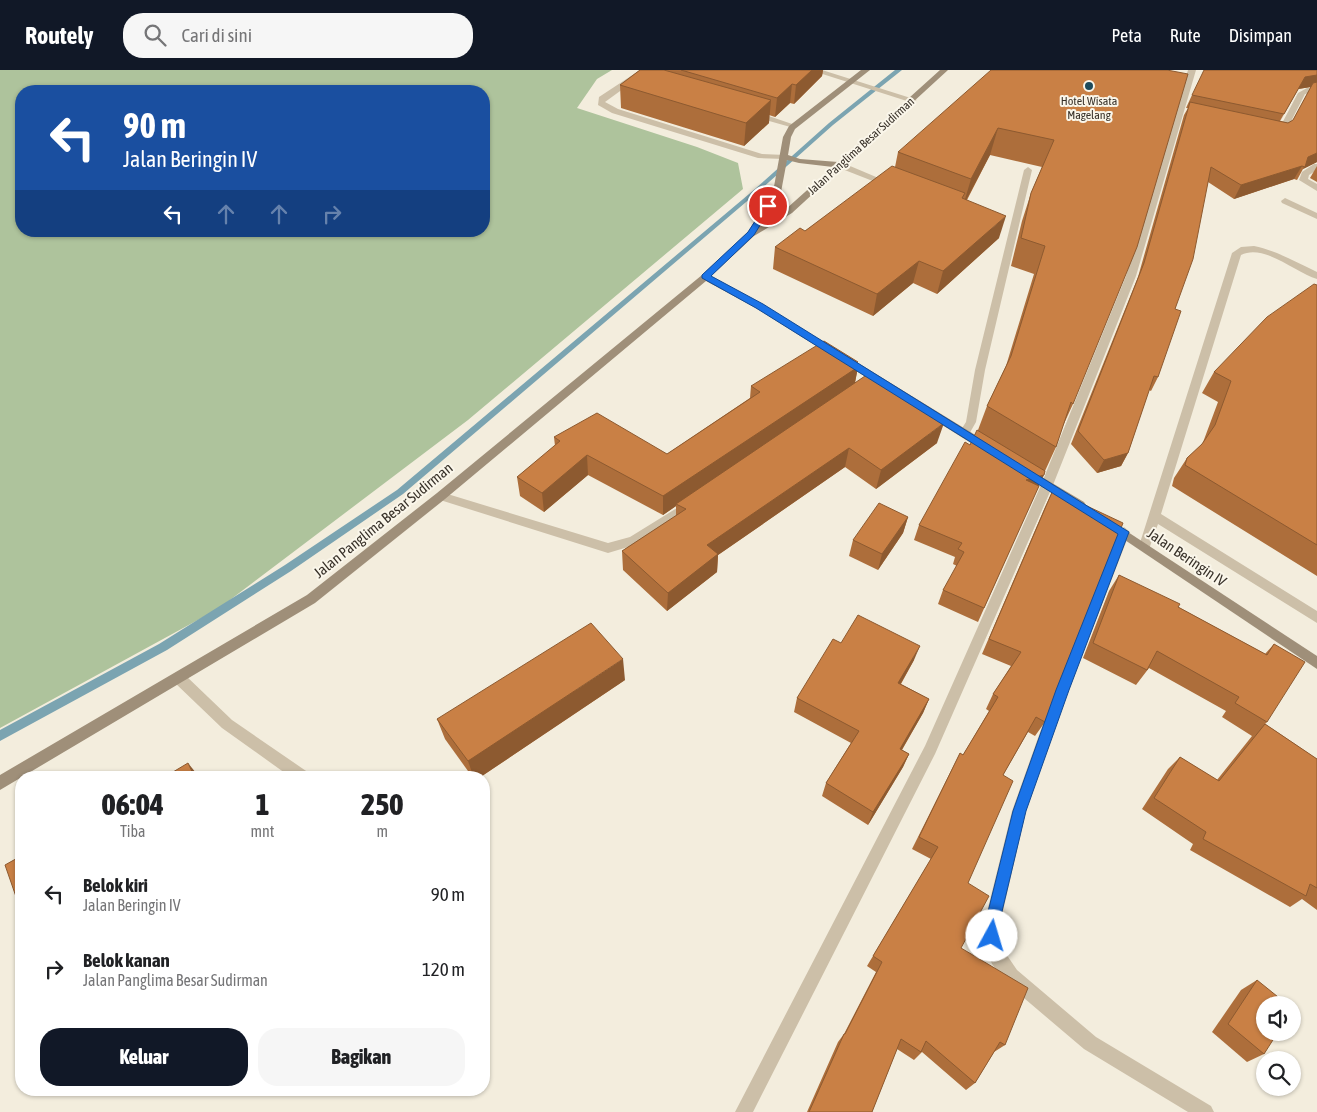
<!DOCTYPE html>
<html lang="id">
<head>
<meta charset="utf-8">
<style>
	:root { --surface:#fff; --page:#f6f6f6; --text:#202124; --muted:#757577; --accent:#111827 }
	body { margin:0; font-family:"Asap Condensed",sans-serif; background:var(--page); color:var(--text); height:100vh; display:flex; flex-direction:column; font-size:19px; white-space:nowrap }
	* { box-sizing:border-box; margin:0 }
	p { font-size:16px; color:var(--muted) }
	.icon { flex:none; width:28px; height:28px; fill:none; stroke:currentColor; stroke-width:2; stroke-linecap:round; stroke-linejoin:round }
	.map { position:relative; flex:1; overflow:hidden }
	.side { position:absolute; left:15px; top:701px; width:475px; height:325px; display:flex; flex-direction:column; background:var(--surface); border-radius:20px; box-shadow:0 1px 4px #0004 }
	.side>* { flex:none }
	.guide { position:absolute; left:15px; top:15px; width:475px; height:152px; border-radius:20px; box-shadow:0 1px 4px #0004; background:#1a4fa0; color:#fff; overflow:hidden }
	.buttons { position:absolute; left:1256px; top:926px; display:grid; gap:10px }
	.buttons a { display:grid; place-items:center; width:45px; height:45px; border-radius:50%; background:var(--surface); box-shadow:0 1px 4px #0004; font-size:25px }
	.pin { position:absolute; display:grid; place-items:center; width:42px; height:42px; color:#fff; margin:-21px; border:2px solid #fff; border-radius:50%; box-shadow:0 1px 5px #0007 }
	.me { position:absolute; width:55px; margin:-28px; rotate:6deg; stroke-linejoin:round; filter:drop-shadow(0 0 4px #0008) }
	.turn { display:flex; align-items:center; gap:18px; height:105px; padding:0 25px; font-size:22px }
	.turn .icon { width:65px; height:65px; stroke-width:2.5 }
	.turn b { display:block; font-size:35px; line-height:42px }
	.lanes { display:flex; align-items:center; height:48px; padding:0 25px; background:#0003; justify-content:center; gap:25px; direction:ltr }
	.lanes .off { opacity:.35 }
	.eta { display:flex; justify-content:space-evenly; align-items:center; height:85px; text-align:center }
	.eta b { font-size:30px; font-weight:800; line-height:35px }
	.button { display:flex; gap:10px; margin-top:auto; padding:10px 25px }
	.button a { flex:1; height:58px; border-radius:20px; background:var(--accent); color:#fff; font-size:20px; font-weight:800; line-height:58px; text-align:center }
	.button a+a { background:var(--page); color:var(--text) }
	ul { padding:0; list-style:none }
	li { display:flex; align-items:center; gap:15px; height:75px; padding:0 25px }
	li div { flex:1 }
	li b { display:block; font-size:19px }
	li em { font-style:normal }
	header { display:flex; align-items:center; gap:30px; box-sizing:border-box; height:70px; padding:0 25px; background:var(--accent); color:#fff }
	header strong { font-size:24px }
	nav { display:flex; gap:28px; margin-inline-start:auto; font-size:18px }
	.search { width:350px; height:45px; background:var(--page); display:flex; align-items:center; gap:12px; box-sizing:border-box; padding:0 18px; border-radius:20px; color:var(--muted); font-size:19px }
	.map>svg:first-child { display:block }
	.green { fill:#aec39c; fill-rule:evenodd }
	.lines { fill:none; stroke-linecap:round; stroke-linejoin:round }
	.stream { fill:#7ba4b1; fill-rule:evenodd }
	.lane { fill:#ccbfa8; fill-rule:evenodd }
	.street { fill:#ccbfa8; fill-rule:evenodd }
	.secondary { fill:#9f8f79; fill-rule:evenodd }
	.wall { fill:#ad6e3b; fill-rule:evenodd }
	.shaded-wall { fill:#8d5a30 }
	.building { fill:#c98045; stroke:#8d5a30 }
	.route { fill:#1a73e8; stroke:#114b97 }
	.poi-dot { fill:#1d4a5b; stroke:#faf6ea; stroke-width:2 }
	.labels { text-anchor:middle; dominant-baseline:central; stroke-width:4; stroke-linejoin:round; paint-order:stroke }
	.far-poi-label { font-size:12px; fill:#383129; stroke:#faf6ea }
	.far-street-label { font-size:12px; fill:#383129; stroke:#faf6ea }
	.street-label { font-size:15px; fill:#383129; stroke:#faf6ea }
</style>
</head>
<body>
<header>
<strong>Routely</strong>
<div class="search"><svg class="icon" aria-label="search" viewBox="0 0 24 24"><circle cx="10" cy="10" r="6"/><path d="M15 15l6 6"/></svg>Cari di sini</div>
<nav><a>Peta</a><a>Rute</a><a>Disimpan</a></nav>
</header>
<div class="map">
<svg width="1317" height="1042" viewBox="0 0 1317 1042">
	<rect width="100%" height="100%" fill="#f3eddd"/>
	<path class="green" d="M 0,0 L 612,0 L 597,9 L 577,38 L 697,77 L 738,93 L 743,119 L 468,350 L 218,539 L 0,658 ZM 21,21 L 484,21 L 484,161 L 21,161 Z"/>
	<g class="lines">
		<polygon class="stream" points="895,0 902,0 833,55 759,121 403,424 291,501 167,580 0,671 0,660 159,574 285,495 397,420 755,119 829,53"/>
		<g class="lane">
			<polygon points="810,0 822,0 917,30 910,32"/>
			<polygon points="837,93 843,93 895,115 888,117 837,97"/>
			<polygon points="1028,97 1032,100 985,300 976,352 968,366 964,367 959,363 966,352 975,300 1024,100"/>
			<path d="M 1254,176 C 1277,181 1296,192 1317,202 L 1317,209 C 1296,203 1264,173 1241,185 L 1161,444 L 1317,541 L 1317,553 L 1158,454 L 1149,479 L 1145,481 L 1139,476 L 1232,183 L 1241,177 Z"/>
			<polygon points="179,602 184,604 232,650 309,703 311,708 292,708 222,658 174,612 172,608 174,604"/>
		</g>
		<g class="street">
			<polygon points="640,0 649,0 605,32 618,39 762,84 785,85 789,87 785,89 758,88 612,43 598,35 599,27"/>
			<polygon points="1188,0 1196,0 1136,206 1053,415 935,684 753,1042 735,1042 925,676 1041,415 1126,206"/>
			<polygon points="1307,18 1317,18 1317,22 1305,24 1285,63 1271,63 1271,59 1279,59 1298,23"/>
			<polygon points="751,42 757,42 798,56 794,58 751,46"/>
			<polygon points="1314,94 1317,94 1317,100 1309,105 1308,109 1317,114 1317,121 1299,110 1302,102"/>
			<polygon points="1285,128 1317,143 1317,149 1282,133 1281,131"/>
			<polygon points="441,422 608,473 630,467 685,433 693,433 695,436 693,439 638,474 608,483 437,429 435,426"/>
			<polygon points="1124,457 1130,462 1069,620 1026,741 1000,854 1002,878 1017,900 1096,967 1211,1036 1214,1042 1188,1042 1084,979 1005,912 992,894 986,878 984,854 1012,741 1055,620 1118,462"/>
		</g>
		<g class="secondary">
			<path d="M 861,0 L 870,0 L 795,59 L 791,67 L 788,85 L 800,89 L 838,92 L 940,0 L 948,0 L 792,143 L 754,166 L 711,206 L 762,234 L 990,374 L 992,377 L 990,380 L 982,380 L 756,238 L 706,211 L 445,429 L 315,533 L 0,720 L 0,705 L 307,525 L 437,423 L 702,205 L 748,162 L 773,122 L 783,67 L 789,56 ZM 787,90 L 799,93 L 833,97 L 786,139 L 761,154 L 781,122 Z"/>
			<polygon points="1027,398 1084,432 1086,435 1084,438 1076,438 1023,405 1021,402 1023,399"/>
			<polygon points="1105,447 1317,586 1317,599 1101,454 1099,451 1101,448"/>
		</g>
	</g>
	<g class="wall">
		<polygon points="640,0 823,0 822,6 794,34 790,33 775,47 769,45 769,53 744,76 621,38 620,15"/>
		<polygon points="1167,0 1073,334 1062,358 1056,377 1045,401 978,552 938,534 943,520 957,496 953,494 955,487 914,470 919,455 970,375 978,360 987,336 1006,296 1034,204 1011,196 1022,151 1031,123 1042,97 990,85 967,130 999,168 937,224 913,213 873,246 773,199 775,177 805,161 895,97 898,82"/>
		<path d="M 1317,0 L 1317,92 L 1303,99 L 1297,110 L 1294,109 L 1234,129 L 1208,112 L 1175,239 L 1158,307 L 1151,321 L 1149,320 L 1128,383 L 1121,396 L 1097,403 L 1071,374 L 1138,207 L 1184,45 L 1188,38 L 1186,38 L 1192,25 ZM 1311,17 L 1293,50 L 1288,53 L 1280,51 L 1298,19 Z"/>
		<polygon points="1317,96 1317,112 1310,108"/>
		<polygon points="1317,215 1317,506 1172,416 1174,408 1187,388 1202,375 1218,332 1202,323 1214,302"/>
		<polygon points="857,297 858,297 855,313 937,373 876,419 845,397 718,485 717,502 667,541 623,500 622,481 676,446 676,436 663,445 588,405 544,442 520,426 517,407 555,376 554,367 667,384 750,328 751,316"/>
		<polygon points="1053,420 1045,652 1035,666 1028,662 1003,705 968,813 961,878 1005,975 994,982 975,1013 966,1020 922,982 914,990 897,979 872,1042 807,1042 838,972 844,964 876,902 867,896 931,789 912,779 960,683 963,685 989,641 986,639 993,624 1011,596 982,584 1045,437"/>
		<polygon points="908,447 903,463 878,500 849,486 853,470"/>
		<polygon points="1119,505 1265,584 1274,574 1267,652 1265,654 1317,689 1317,840 1302,829 1290,837 1190,780 1193,774 1142,739 1168,699 1180,687 1217,710 1252,666 1222,647 1226,641 1149,598 1136,615 1083,588 1109,521"/>
		<polygon points="841,573 914,590 901,614 929,629 923,643 902,680 909,684 903,697 868,755 822,726 826,713 851,673 794,642 797,628"/>
		<polygon points="625,610 479,708 473,708 445,669 437,649"/>
		<polygon points="1257,910 1264,984 1247,992 1212,962 1241,920"/>
	</g>
	<g class="shaded-wall">
		<polygon points="812,0 823,0 822,6 794,34 796,15"/>
		<polygon points="1317,5 1317,16 1298,19 1277,57 1305,7"/>
		<polygon points="792,14 790,33 775,47 777,28"/>
		<polygon points="771,30 769,53 744,76 746,53"/>
		<polygon points="998,58 990,85 963,136 971,109"/>
		<polygon points="1317,83 1317,92 1303,99 1308,87"/>
		<polygon points="1302,96 1294,109 1234,129 1241,115"/>
		<polygon points="1006,146 999,168 937,224 943,201"/>
		<polygon points="919,191 913,213 873,246 877,224"/>
		<polygon points="858,292 856,299 858,297 854,317 676,434 676,436 663,445 663,426"/>
		<polygon points="944,353 937,373 876,419 881,400"/>
		<polygon points="849,378 845,397 718,485 717,502 667,541 668,523 707,475"/>
		<polygon points="1128,383 1121,396 1097,403 1104,390"/>
		<polygon points="587,385 588,405 544,442 542,423"/>
		<polygon points="1044,405 1037,420 1026,410"/>
		<polygon points="908,447 903,463 878,500 882,484"/>
		<polygon points="920,576 914,590 893,627 898,613"/>
		<polygon points="623,589 625,610 479,708 474,708 468,691"/>
		<polygon points="929,629 923,643 894,693 900,679"/>
		<polygon points="909,684 903,697 868,755 873,742"/>
		<polygon points="188,693 200,708 195,708"/>
	</g>
	<g class="building">
		<polygon points="640,0 664,0 771,30 746,53 620,15"/>
		<polygon points="681,0 812,0 796,15 792,14 777,28"/>
		<polygon points="991,0 1167,0 1188,4 1137,177 1073,334 1071,332 1056,377 987,336 1011,286 1045,176 1021,168 1031,123 1054,70 998,58 971,109 898,82"/>
		<polygon points="1204,0 1317,0 1317,5 1305,7 1284,44 1192,25"/>
		<polygon points="1317,12 1317,83 1308,87 1305,97 1302,96 1241,115 1211,97 1193,189 1175,239 1181,241 1158,307 1154,306 1128,383 1104,390 1078,361 1144,193 1190,32 1288,53 1293,50 1313,13"/>
		<polygon points="892,96 965,123 962,128 1006,146 943,201 919,191 877,224 775,177 800,158 805,161"/>
		<polygon points="1314,214 1317,215 1317,475 1185,395 1187,388 1202,374 1215,355 1231,311 1214,302 1267,247"/>
		<polygon points="824,271 858,292 854,295 858,297 663,426 587,385 542,423 517,407 560,371 554,367 597,343 667,384 760,322 751,316"/>
		<polygon points="868,304 944,353 881,400 849,378 707,475 718,484 668,523 622,481 686,439 676,434"/>
		<polygon points="977,360 1045,401 1044,405 1026,410 1039,416 984,538 943,520 964,482 958,479 962,473 919,455 965,372 970,375"/>
		<polygon points="1053,420 1123,453 1048,645 1045,652 1036,647 1003,705 1013,711 968,813 989,826 961,878 1028,918 1005,975 1000,972 975,1013 926,971 921,982 901,969 872,1042 809,1042 844,964 845,964 882,892 873,886 938,777 919,767 960,683 963,685 998,627 993,624 1021,582 989,569"/>
		<polygon points="879,433 908,447 882,484 853,470"/>
		<polygon points="1119,505 1180,534 1178,537 1267,585 1274,574 1305,592 1267,652 1235,633 1239,627 1157,581 1147,600 1093,573"/>
		<polygon points="858,545 920,576 898,613 929,629 900,679 909,684 873,742 826,713 859,661 797,628 833,569 841,573"/>
		<polygon points="591,553 623,589 468,691 437,649"/>
		<polygon points="1265,654 1317,689 1317,818 1310,814 1306,826 1203,769 1206,762 1154,728 1180,687 1219,711"/>
		<polygon points="188,693 195,708 163,708"/>
		<polygon points="21,786 21,841 5,795"/>
		<polygon points="1257,910 1288,935 1265,935 1265,962 1278,962 1264,984 1228,954"/>
	</g>
	<polygon class="route" points="766,134 772,136 754,165 711,206 763,234 1129,462 1069,620 1026,741 999,854 997,872 992,874 987,872 985,854 1013,741 1056,620 1118,464 756,238 702,208 702,205 748,162"/>
	<circle class="poi-dot" cx="1089" cy="16" r="5"/>
	<g class="labels">
		<g class="far-poi-label">
			<text x="1089" y="31">Hotel Wisata<tspan x="1089" dy="14">Magelang</tspan></text>
		</g>
		<g class="far-street-label">
			<text transform="translate(861 76) rotate(-42)">Jalan Panglima Besar Sudirman</text>
		</g>
		<g class="street-label">
			<text transform="translate(383 450) rotate(-39)">Jalan Panglima Besar Sudirman</text>
			<text transform="translate(1187 487) rotate(34)">Jalan Beringin IV</text>
		</g>
	</g>
</svg>
<div class="buttons">
<a><svg class="icon" aria-label="sound" viewBox="0 0 24 24"><path d="M4 9h4l5-4v14l-5-4H4zM17 9q2 3 0 6"/></svg></a>
<a><svg class="icon" aria-label="search" viewBox="0 0 24 24"><circle cx="10" cy="10" r="6"/><path d="M15 15l6 6"/></svg></a>
</div>
<div class="pin" style="left:768px;top:136px;background:#d93025"><svg class="icon" aria-label="arrive" viewBox="0 0 24 24"><path d="M6 21V4h12l-3 4 3 4H6"/></svg></div>
<svg class="me" style="left:992px;top:866px" viewBox="-20 -20 40 40"><circle r="19" fill="#fff"/><path d="M0-13L10 11 0 6-10 11z" fill="#1a73e8"/></svg>
<div class="guide">
<div class="turn"><svg class="icon" aria-label="left" viewBox="0 0 24 24"><path d="M17 20v-9H6M10 6l-5 5 5 5"/></svg><div><b>90 m</b>Jalan Beringin IV</div></div>
<div class="lanes"><svg class="icon" aria-label="left" viewBox="0 0 24 24"><path d="M17 20v-9H6M10 6l-5 5 5 5"/></svg><svg class="icon off" aria-label="ahead" viewBox="0 0 24 24"><path d="M12 20V5M6 11l6-6 6 6"/></svg><svg class="icon off" aria-label="ahead" viewBox="0 0 24 24"><path d="M12 20V5M6 11l6-6 6 6"/></svg><svg class="icon off" aria-label="right" viewBox="0 0 24 24"><path d="M7 20v-9h11M14 6l5 5-5 5"/></svg></div>
</div>
<section class="side">
<div class="eta">
<div><b>06:04</b><p>Tiba</p></div>
<div><b>1</b><p>mnt</p></div>
<div><b>250</b><p>m</p></div>
</div>
<ul>
<li><svg class="icon" aria-label="left" viewBox="0 0 24 24"><path d="M17 20v-9H6M10 6l-5 5 5 5"/></svg><div><b>Belok kiri</b><p>Jalan Beringin IV</p></div><em>90 m</em></li>
<li><svg class="icon" aria-label="right" viewBox="0 0 24 24"><path d="M7 20v-9h11M14 6l5 5-5 5"/></svg><div><b>Belok kanan</b><p>Jalan Panglima Besar Sudirman</p></div><em>120 m</em></li>
</ul>
<div class="button"><a>Keluar</a><a>Bagikan</a></div>
</section>
</div>
</body>
</html>
